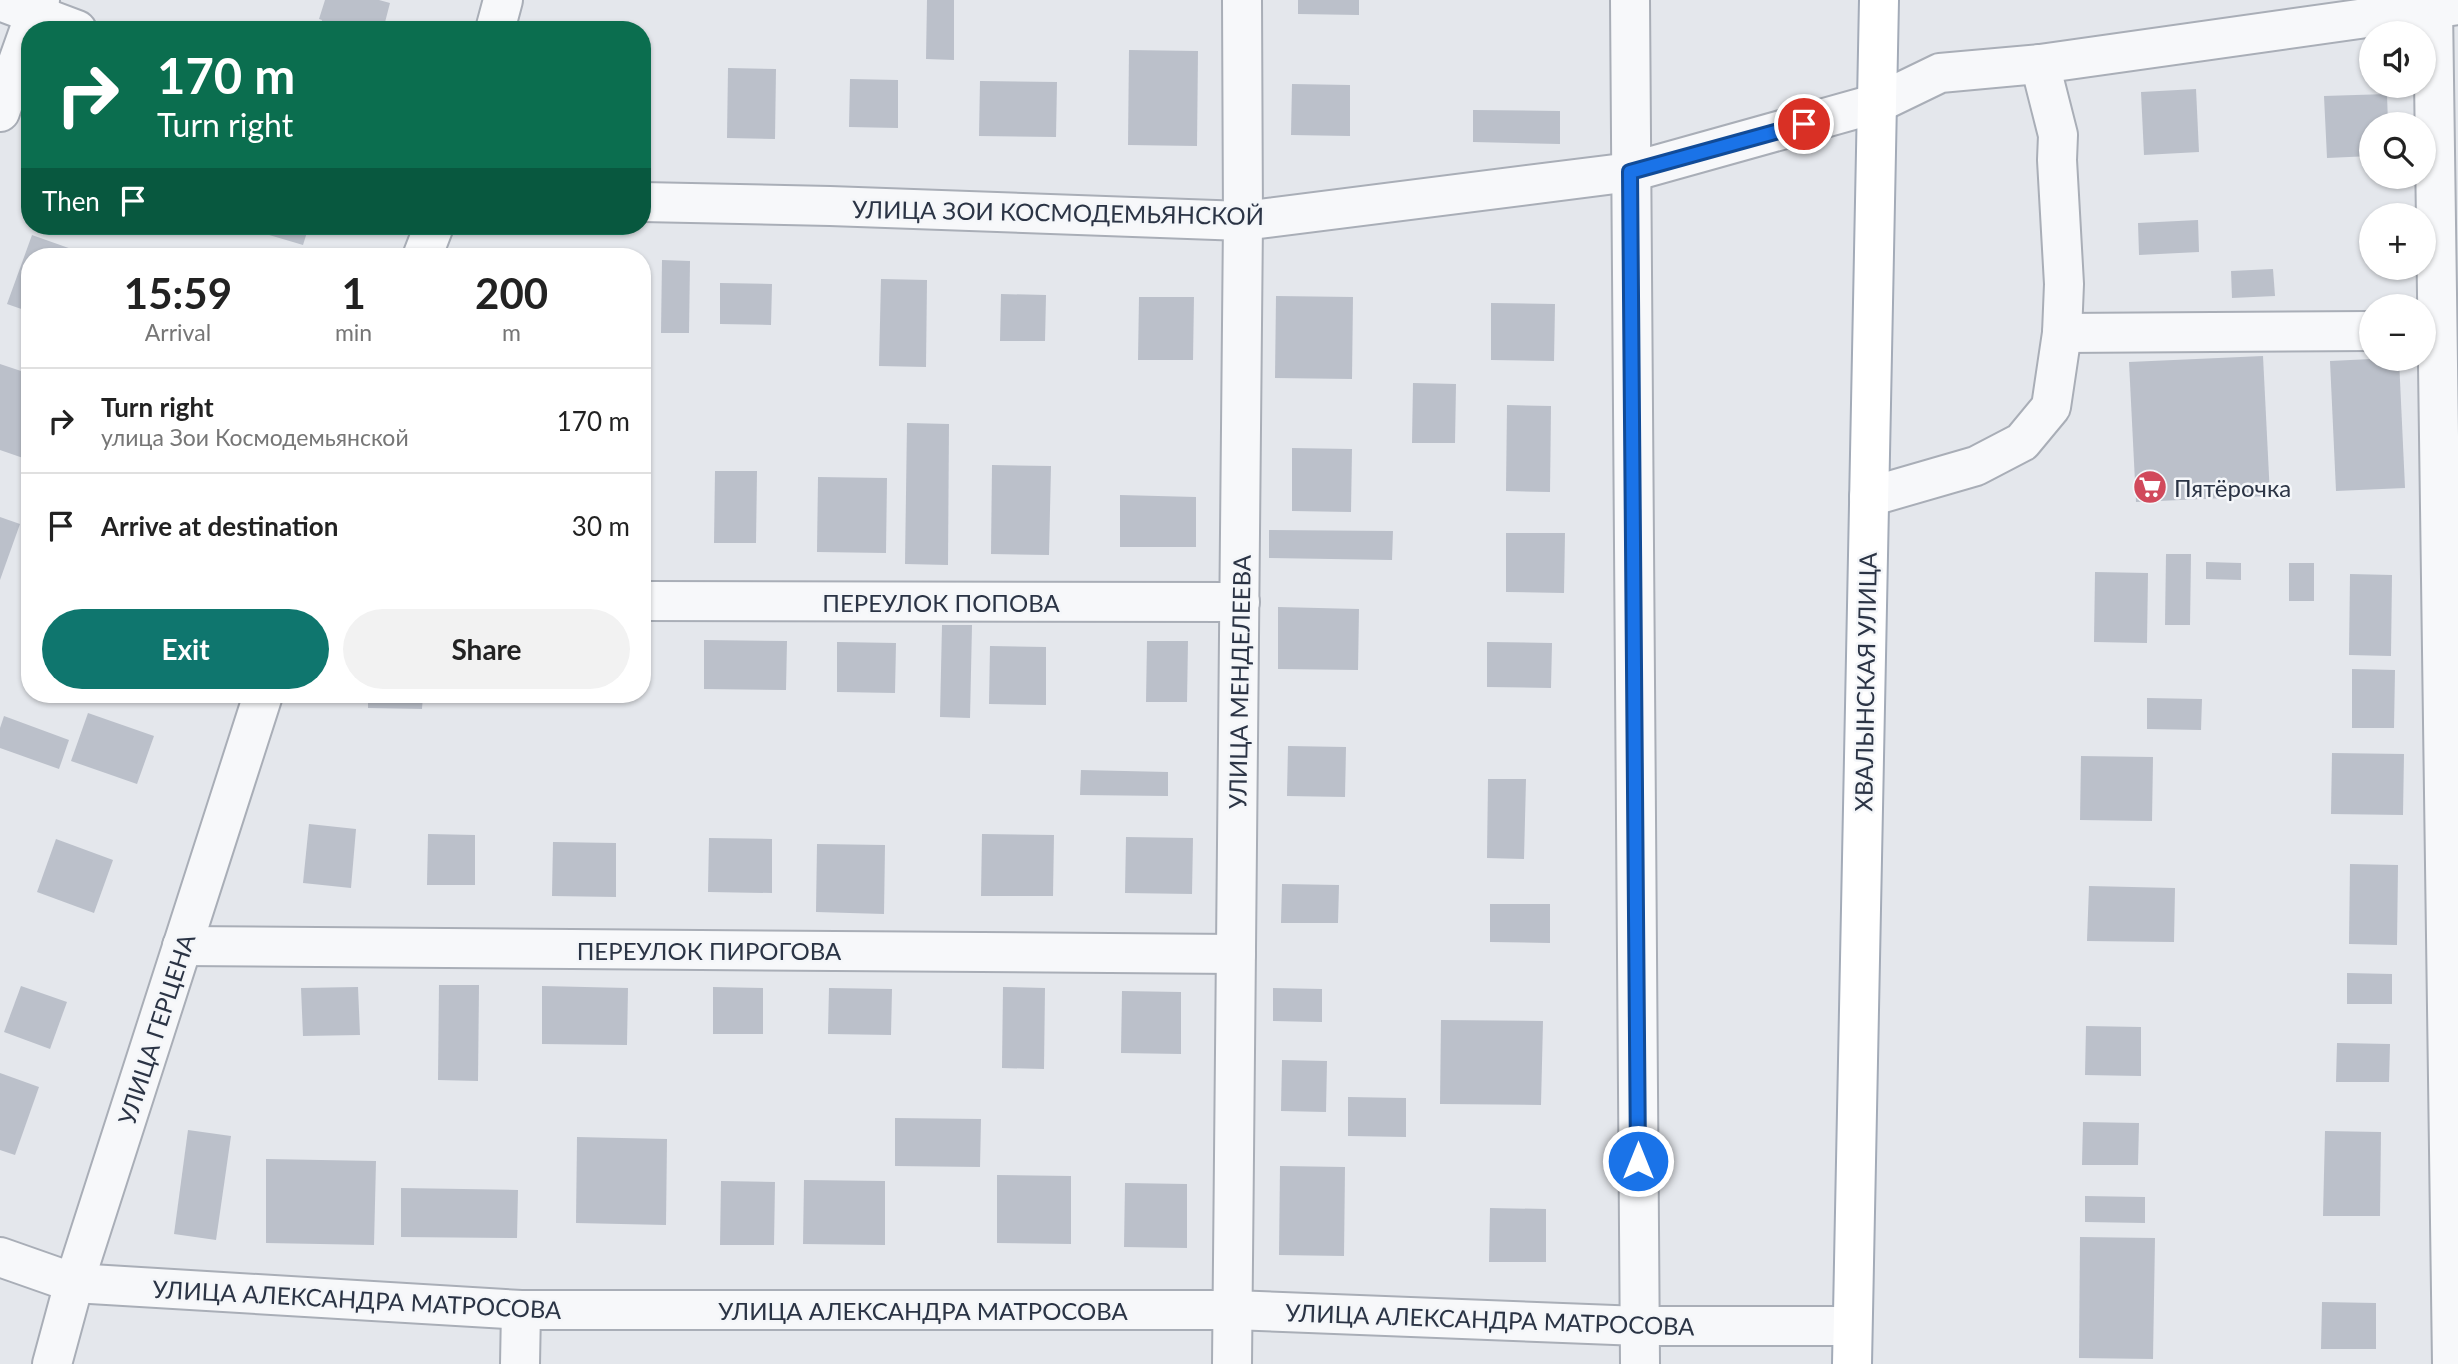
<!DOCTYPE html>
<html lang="en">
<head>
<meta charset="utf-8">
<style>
	:root { --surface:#fff; --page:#f2f2f2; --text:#222; --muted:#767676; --line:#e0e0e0; --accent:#0f766e }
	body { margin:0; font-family:Lato,sans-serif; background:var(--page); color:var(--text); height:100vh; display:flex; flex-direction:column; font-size:26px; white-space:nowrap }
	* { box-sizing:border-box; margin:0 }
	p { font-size:23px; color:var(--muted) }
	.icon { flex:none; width:38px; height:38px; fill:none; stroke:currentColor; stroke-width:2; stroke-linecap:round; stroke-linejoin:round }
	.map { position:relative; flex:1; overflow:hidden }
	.sheet { position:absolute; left:21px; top:248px; width:630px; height:455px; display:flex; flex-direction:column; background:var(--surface); border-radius:28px; box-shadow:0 2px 5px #0004 }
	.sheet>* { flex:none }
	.guide { position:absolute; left:21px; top:21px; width:630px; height:214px; border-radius:28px; box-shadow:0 2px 5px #0004; background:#0b6e4f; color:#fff; overflow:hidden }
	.fabs { position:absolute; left:2359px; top:21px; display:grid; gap:14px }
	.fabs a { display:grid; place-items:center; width:77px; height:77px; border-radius:50%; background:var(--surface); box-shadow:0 2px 5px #0004; font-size:35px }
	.pin { position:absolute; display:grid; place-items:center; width:60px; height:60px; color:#fff; margin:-30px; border:4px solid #fff; border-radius:50%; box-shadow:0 2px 7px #0007 }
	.me { position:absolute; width:77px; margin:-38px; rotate:0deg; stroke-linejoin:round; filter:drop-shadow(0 0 5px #0008) }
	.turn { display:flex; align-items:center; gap:24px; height:147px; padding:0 21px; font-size:32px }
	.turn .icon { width:91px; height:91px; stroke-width:2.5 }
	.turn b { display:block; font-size:49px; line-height:60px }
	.then { display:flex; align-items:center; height:66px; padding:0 21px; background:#0003; gap:14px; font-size:26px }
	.eta { display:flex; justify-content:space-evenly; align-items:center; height:119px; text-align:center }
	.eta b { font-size:42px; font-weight:700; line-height:49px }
	.button { display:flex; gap:14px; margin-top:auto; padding:14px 21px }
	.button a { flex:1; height:80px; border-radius:42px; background:var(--accent); color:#fff; font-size:28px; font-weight:700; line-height:80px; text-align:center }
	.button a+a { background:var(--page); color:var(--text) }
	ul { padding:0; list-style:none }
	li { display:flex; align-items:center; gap:21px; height:105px; padding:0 21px; border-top:2px solid var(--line) }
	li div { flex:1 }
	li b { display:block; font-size:26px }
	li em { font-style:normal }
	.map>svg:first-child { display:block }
	.building { fill:#bbc0ca }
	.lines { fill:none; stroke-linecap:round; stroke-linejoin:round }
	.minor-casing { stroke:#a9aeb7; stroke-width:42 }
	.major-casing { stroke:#a3abb8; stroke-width:42 }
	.minor { stroke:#f7f8fa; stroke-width:38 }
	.major { stroke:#fff; stroke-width:38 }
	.route-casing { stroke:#114b97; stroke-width:18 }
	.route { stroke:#1a73e8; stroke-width:12 }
	.labels { text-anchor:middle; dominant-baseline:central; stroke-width:5; stroke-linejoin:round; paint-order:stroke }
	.street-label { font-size:24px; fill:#2b3445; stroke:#f4f6f9 }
	.poi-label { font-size:24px; fill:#2b3445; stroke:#f4f6f9; text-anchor:start }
</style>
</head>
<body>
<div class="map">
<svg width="2458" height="1364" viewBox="0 0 2458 1364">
	<rect width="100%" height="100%" fill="#e4e7ec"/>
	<g class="building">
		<polygon points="325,0 379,0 390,3 383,30 320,30 322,20 319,19"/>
		<polygon points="927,0 954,0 954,60 926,59"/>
		<polygon points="1298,0 1359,0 1359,15 1298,14"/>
		<polygon points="1129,50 1198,51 1197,146 1128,145"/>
		<polygon points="728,68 776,69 775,139 727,138"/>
		<rect x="642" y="74" width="7" height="58"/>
		<polygon points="850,79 898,80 898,128 849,127"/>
		<polygon points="980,81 1057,82 1056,137 979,136"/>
		<polygon points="1292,84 1350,85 1350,136 1291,135"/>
		<polygon points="2196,89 2199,152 2144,155 2141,92"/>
		<polygon points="2387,94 2388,124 2371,124 2371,156 2327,158 2324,96"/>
		<polygon points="1473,110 1560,111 1560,144 1473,142"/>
		<polygon points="2198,220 2199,252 2139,255 2138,223"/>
		<polygon points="239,226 309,226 303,245"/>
		<polygon points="32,235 94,257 30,257 30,312 7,304"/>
		<polygon points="662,260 690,261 689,333 661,333"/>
		<polygon points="2273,269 2275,296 2232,298 2231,271"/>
		<polygon points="881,279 927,280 926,367 879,366"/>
		<polygon points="642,282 650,282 649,350 642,350"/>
		<polygon points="720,283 772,284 771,325 720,324"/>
		<polygon points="1001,294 1046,295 1045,341 1000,341"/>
		<polygon points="1276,296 1353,297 1352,379 1275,378"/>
		<polygon points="1139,297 1194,297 1193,360 1138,360"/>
		<polygon points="1491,303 1555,304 1554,361 1491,360"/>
		<polygon points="2263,356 2270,496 2136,502 2129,362"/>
		<polygon points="2371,359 2399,359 2405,488 2336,491 2330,361"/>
		<polygon points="0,364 30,374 30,450 26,459 0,450"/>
		<polygon points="1413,383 1456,384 1455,443 1412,443"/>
		<polygon points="1507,405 1551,406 1550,492 1506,491"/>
		<polygon points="907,423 949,424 948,565 905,564"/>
		<polygon points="1292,448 1352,449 1351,512 1292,511"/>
		<polygon points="992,465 1051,466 1049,555 991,554"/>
		<polygon points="715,471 757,471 756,543 714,543"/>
		<polygon points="818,477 887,478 886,553 817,552"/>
		<rect x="642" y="493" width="6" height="51"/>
		<polygon points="1120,495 1196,497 1196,547 1120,547"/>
		<polygon points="0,517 20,524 0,580"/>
		<polygon points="1269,530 1393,531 1392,560 1269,558"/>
		<polygon points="1506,533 1565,533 1564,593 1506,592"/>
		<polygon points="2166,554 2191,554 2190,625 2165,625"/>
		<polygon points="2206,562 2241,563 2241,580 2206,579"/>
		<rect x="2289" y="563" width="25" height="38"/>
		<polygon points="2095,572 2148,573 2147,643 2094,642"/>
		<polygon points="2350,574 2392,575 2391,656 2349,655"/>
		<polygon points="1278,607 1359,609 1358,670 1278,669"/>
		<polygon points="942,625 972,625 970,718 940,717"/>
		<polygon points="704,640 787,641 786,690 704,689"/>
		<polygon points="1147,641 1188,641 1187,702 1146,702"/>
		<polygon points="837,642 896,643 895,693 837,692"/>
		<polygon points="1487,642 1552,643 1551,688 1487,687"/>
		<polygon points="990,646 1046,647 1046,705 989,704"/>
		<polygon points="2352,669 2395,670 2394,728 2352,728"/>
		<polygon points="368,695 423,695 422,709 368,708"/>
		<polygon points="2147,698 2202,699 2201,730 2147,729"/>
		<polygon points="88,713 154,736 137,784 71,761"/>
		<polygon points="4,716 69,740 59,769 0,748 0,728"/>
		<polygon points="1288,746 1346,747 1345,797 1287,796"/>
		<polygon points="2332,753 2404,754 2403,815 2331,814"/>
		<polygon points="2081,756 2153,757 2152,821 2080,820"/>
		<polygon points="1081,770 1168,772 1168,796 1080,795"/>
		<polygon points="1488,779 1526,779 1524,859 1487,858"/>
		<polygon points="309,824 356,829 351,888 303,883"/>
		<polygon points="428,834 475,835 475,885 427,885"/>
		<polygon points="982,834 1054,835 1053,896 981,896"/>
		<polygon points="1126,837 1193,838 1192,894 1125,893"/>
		<polygon points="709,838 772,839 772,893 708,892"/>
		<polygon points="56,839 113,860 94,913 37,892"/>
		<polygon points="553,842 616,843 616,897 552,896"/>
		<polygon points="817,844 885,845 884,914 816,912"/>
		<polygon points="2350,864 2398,865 2397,945 2349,944"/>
		<polygon points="1282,884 1339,885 1338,923 1281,923"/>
		<polygon points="2089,886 2175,888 2174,942 2087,941"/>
		<polygon points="1490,904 1550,904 1550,943 1490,942"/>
		<polygon points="2347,973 2392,974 2392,1004 2347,1004"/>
		<polygon points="439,985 479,985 478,1081 438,1080"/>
		<polygon points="21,986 67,1002 50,1049 4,1032"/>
		<polygon points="542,986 628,988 627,1045 542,1044"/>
		<polygon points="358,987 360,1035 303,1036 301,988"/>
		<polygon points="713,987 763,988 763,1034 713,1034"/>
		<polygon points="1003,987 1045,988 1044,1069 1002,1068"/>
		<polygon points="829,988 892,989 891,1035 828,1034"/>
		<polygon points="1273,988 1322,989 1322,1022 1273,1021"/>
		<polygon points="1122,991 1181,992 1181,1054 1121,1053"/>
		<polygon points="1441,1020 1543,1021 1541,1105 1440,1104"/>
		<polygon points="2086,1026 2141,1027 2141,1076 2085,1075"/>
		<polygon points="2337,1043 2390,1044 2389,1082 2336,1082"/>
		<polygon points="1282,1060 1327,1061 1326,1112 1281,1111"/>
		<polygon points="0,1073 39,1087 15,1155 0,1150"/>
		<polygon points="1348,1097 1406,1098 1406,1137 1348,1136"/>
		<polygon points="895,1118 981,1119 980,1167 895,1166"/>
		<polygon points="2083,1122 2139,1123 2138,1165 2082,1165"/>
		<polygon points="188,1130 231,1136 216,1240 174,1234"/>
		<polygon points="2325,1131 2381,1132 2380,1216 2323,1216"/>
		<polygon points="577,1137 667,1139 666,1225 576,1223"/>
		<polygon points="266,1159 376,1161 374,1245 266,1243"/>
		<polygon points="1280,1166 1345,1167 1344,1256 1279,1255"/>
		<polygon points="997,1175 1071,1176 1071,1244 997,1243"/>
		<polygon points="804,1180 885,1181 885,1245 803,1244"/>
		<polygon points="721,1181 775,1182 774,1245 720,1245"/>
		<polygon points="1125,1183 1187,1184 1187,1248 1124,1247"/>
		<polygon points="401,1188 518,1190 517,1238 401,1237"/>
		<polygon points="2085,1196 2145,1197 2145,1223 2085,1222"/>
		<polygon points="1490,1208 1546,1209 1546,1262 1489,1262"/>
		<polygon points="2080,1237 2155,1238 2153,1359 2079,1358"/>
		<polygon points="2322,1302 2376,1303 2376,1349 2321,1349"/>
	</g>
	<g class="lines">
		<g class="minor-casing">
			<g id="minor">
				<polyline points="1630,0 1640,1364"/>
				<polyline points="0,1 77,30"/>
				<polyline points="2433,8 2452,1364"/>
				<polyline points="495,30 503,0"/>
				<polyline points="0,112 40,0"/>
				<polyline points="642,202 830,206 1243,221 1631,172 1878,103 1940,73 2040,64 2458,5"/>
				<polyline points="422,257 434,226"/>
				<polyline points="2062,333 2371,331"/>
				<polyline points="1869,497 1976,466 2022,442 2051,407 2062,333 2064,284 2057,160 2058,135 2040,64"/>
				<polyline points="642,601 1240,602"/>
				<polyline points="182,946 1236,954"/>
				<polyline points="0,1257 74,1283 521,1310 1233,1310 1640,1326 1852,1326"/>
				<polyline points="52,1364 74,1283 263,695"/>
				<polyline points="520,1364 521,1310"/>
				<polyline points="1232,1364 1243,221 1242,0"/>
			</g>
		</g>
		<g class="major-casing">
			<polyline id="major" points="1852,1364 1879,0"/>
		</g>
		<use href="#minor" class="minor"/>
		<use href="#major" class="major"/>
	</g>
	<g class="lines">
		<g class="route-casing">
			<polyline id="route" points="1638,1161 1630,172 1804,124"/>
		</g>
		<use href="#route" class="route"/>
	</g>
	<defs>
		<g id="supermarket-disc" transform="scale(1.75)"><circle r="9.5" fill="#d1495b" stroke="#f4f6f9"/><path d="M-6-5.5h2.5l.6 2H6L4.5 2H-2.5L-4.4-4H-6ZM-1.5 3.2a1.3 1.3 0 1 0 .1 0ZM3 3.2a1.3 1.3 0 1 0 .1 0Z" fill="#fff"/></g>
	</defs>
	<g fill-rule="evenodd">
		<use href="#supermarket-disc" x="2150" y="487"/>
	</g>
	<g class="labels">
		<g class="street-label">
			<text transform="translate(1058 212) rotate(1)">УЛИЦА ЗОИ КОСМОДЕМЬЯНСКОЙ</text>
			<text x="941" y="602">ПЕРЕУЛОК ПОПОВА</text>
			<text transform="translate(1239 682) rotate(-89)">УЛИЦА МЕНДЕЛЕЕВА</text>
			<text transform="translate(1865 682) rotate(-89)">ХВАЛЫНСКАЯ УЛИЦА</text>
			<text x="709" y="950">ПЕРЕУЛОК ПИРОГОВА</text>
			<text transform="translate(156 1029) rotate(-72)">УЛИЦА ГЕРЦЕНА</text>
			<text transform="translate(357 1299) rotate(3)">УЛИЦА АЛЕКСАНДРА МАТРОСОВА</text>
			<text x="923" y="1310">УЛИЦА АЛЕКСАНДРА МАТРОСОВА</text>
			<text transform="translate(1490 1319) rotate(2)">УЛИЦА АЛЕКСАНДРА МАТРОСОВА</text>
		</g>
		<g class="poi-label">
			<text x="2174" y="487">Пятёрочка</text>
		</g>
	</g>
</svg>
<div class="fabs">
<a><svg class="icon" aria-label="sound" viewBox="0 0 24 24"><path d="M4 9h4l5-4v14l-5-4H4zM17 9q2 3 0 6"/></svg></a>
<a><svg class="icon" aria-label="search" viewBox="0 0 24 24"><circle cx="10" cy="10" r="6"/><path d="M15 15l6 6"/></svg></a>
<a>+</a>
<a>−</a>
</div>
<div class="pin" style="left:1804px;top:124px;background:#d93025"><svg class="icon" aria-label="arrive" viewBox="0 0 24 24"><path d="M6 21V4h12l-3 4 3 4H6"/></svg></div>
<svg class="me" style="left:1638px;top:1161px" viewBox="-20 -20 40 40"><circle r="17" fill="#1a73e8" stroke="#fff" stroke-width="3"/><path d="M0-11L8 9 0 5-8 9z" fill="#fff"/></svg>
<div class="guide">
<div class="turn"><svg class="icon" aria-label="right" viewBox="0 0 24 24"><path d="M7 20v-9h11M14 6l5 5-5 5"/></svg><div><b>170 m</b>Turn right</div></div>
<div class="then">Then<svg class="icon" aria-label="arrive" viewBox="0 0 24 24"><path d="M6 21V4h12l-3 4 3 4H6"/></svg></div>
</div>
<section class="sheet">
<div class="eta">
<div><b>15:59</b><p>Arrival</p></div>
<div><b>1</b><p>min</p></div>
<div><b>200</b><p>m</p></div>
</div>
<ul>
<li><svg class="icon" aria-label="right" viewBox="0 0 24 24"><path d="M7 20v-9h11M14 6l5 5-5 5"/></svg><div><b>Turn right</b><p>улица Зои Космодемьянской</p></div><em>170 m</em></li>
<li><svg class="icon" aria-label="arrive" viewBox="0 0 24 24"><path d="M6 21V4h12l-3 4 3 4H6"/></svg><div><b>Arrive at destination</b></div><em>30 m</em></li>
</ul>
<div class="button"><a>Exit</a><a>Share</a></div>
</section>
</div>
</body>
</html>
